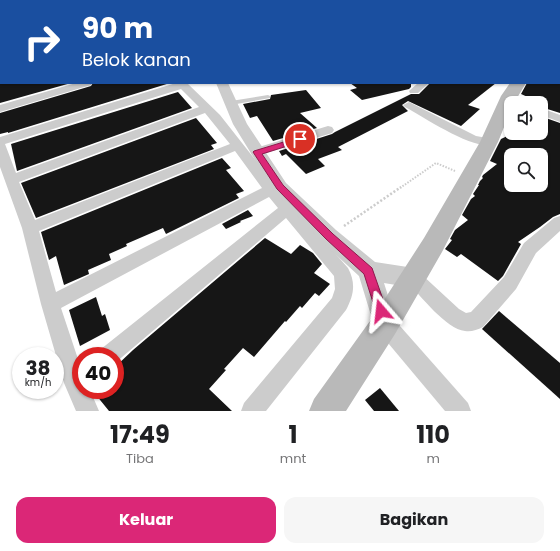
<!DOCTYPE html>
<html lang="id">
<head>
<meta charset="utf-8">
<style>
	:root { --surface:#fff; --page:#f6f6f6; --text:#202124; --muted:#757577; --accent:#db2777 }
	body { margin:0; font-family:Poppins,sans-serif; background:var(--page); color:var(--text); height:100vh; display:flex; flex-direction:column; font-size:15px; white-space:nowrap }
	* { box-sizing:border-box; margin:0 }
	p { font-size:13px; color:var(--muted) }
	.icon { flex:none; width:22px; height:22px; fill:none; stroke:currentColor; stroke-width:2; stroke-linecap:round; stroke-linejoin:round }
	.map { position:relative; height:411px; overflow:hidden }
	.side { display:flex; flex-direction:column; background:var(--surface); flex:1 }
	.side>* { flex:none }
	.top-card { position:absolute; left:0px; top:0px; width:560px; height:84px; box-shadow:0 1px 3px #0004; background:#1a4fa0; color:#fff; overflow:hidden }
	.tools { position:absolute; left:504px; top:96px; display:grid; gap:8px }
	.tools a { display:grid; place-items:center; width:44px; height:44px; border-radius:8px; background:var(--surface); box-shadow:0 1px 3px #0004; font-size:20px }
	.speed { position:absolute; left:12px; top:347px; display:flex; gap:8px; font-size:20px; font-weight:700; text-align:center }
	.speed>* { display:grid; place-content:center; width:52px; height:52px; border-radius:50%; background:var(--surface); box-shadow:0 1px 3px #0004; line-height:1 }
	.speed small { font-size:10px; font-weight:400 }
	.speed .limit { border:6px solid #d22; background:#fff; color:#111 }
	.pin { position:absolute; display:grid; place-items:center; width:34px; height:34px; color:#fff; margin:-17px; border:2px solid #fff; border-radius:50%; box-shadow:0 1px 4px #0007 }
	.me { position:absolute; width:44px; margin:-22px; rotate:343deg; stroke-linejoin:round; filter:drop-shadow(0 0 3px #0008) }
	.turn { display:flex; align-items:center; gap:14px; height:84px; padding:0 16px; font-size:18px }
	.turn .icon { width:52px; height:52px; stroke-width:2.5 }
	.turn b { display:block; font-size:28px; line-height:34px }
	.eta { display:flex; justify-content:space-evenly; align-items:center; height:68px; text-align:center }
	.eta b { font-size:24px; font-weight:700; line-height:28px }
	.primary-button { display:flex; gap:8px; margin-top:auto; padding:8px 16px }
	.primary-button a { flex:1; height:46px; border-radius:12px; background:var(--accent); color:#fff; font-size:16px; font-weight:700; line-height:46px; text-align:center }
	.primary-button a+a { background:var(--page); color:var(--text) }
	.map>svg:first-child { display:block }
	.building { fill:#161616; fill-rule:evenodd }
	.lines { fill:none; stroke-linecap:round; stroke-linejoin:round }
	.path-far1 { stroke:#ccc; stroke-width:2; stroke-dasharray:1.5 1.5; stroke-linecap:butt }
	.path { stroke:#ccc; stroke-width:2.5; stroke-dasharray:2 2; stroke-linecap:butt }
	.service { fill:#ccc; fill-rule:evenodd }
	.minor { fill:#ccc; fill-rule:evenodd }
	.tertiary { fill:#ccc; fill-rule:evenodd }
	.secondary { fill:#b9b9b9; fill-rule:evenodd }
	.route { fill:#db2777; stroke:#8e194d }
</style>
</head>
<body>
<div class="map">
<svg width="560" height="411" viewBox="0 0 560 411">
	<rect width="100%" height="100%" fill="#fff"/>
	<g class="building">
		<polygon points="0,83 71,83 0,103"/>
		<polygon points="93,83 170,83 8,133 8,132 0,134 0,113 91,86"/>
		<polygon points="350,83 411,83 411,87 409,89 362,100 350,90 357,88"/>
		<polygon points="430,83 496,83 468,105 480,109 461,126 408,101 402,105 408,111 338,147 342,150 318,159 325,166 306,174 286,154 282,156 279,151 332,134 335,132 411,94 419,94"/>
		<polygon points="527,83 560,83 560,113 541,107 541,103 521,94"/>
		<polygon points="306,90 321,108 300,113 317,128 273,141 257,116 250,118 243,104 270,99 271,95"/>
		<polygon points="178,92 192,108 17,171 11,144"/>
		<path d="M 543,117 L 560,123 L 560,214 L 553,217 L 540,227 L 518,242 L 521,244 L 503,276 L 498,281 L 461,254 L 457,257 L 445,249 L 452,240 L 450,239 L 455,230 L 468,220 L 462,215 L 471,199 L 475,196 L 473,194 L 479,185 L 478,185 L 480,181 L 483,178 L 482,177 L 483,175 L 497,164 L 490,161 L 501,139 L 514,133 L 541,133 L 541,118 ZM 511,155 L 541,155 L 541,185 L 511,185 Z"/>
		<polygon points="196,118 217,143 211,145 214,149 36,218 21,183"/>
		<polygon points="222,158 231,168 226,170 244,191 236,194 239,198 166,234 163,228 126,244 127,246 109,254 111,260 88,270 89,274 64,285 56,256 49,260 41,232"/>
		<polygon points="248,210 253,216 240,221 241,222 226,229 222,224"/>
		<polygon points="265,238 291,254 300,245 313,253 322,264 314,273 330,284 319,296 315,293 302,308 300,306 286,322 285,321 254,357 243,348 224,369 226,370 209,389 232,411 109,411 92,390 115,390 115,367 133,350"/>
		<polygon points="96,297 102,316 105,314 110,330 80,346 69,310"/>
		<polygon points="499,311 560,363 560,399 482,329"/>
		<polygon points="380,388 399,411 374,411 365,400"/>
	</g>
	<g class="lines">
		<polyline class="path-far1" points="400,188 436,163 455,171"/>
		<polyline class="path" points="344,226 401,187"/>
		<polygon class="service" points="268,95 270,96 270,98 231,105 228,103 231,101"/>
		<g class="minor">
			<polygon points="280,0 291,0 279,1"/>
			<polygon points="559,33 560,34 560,40 559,39"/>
			<rect x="0" y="34" width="1" height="6"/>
			<polygon points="1,52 1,59 0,59 0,53"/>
			<polygon points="0,75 1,75 0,82"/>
			<polygon points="76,83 92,83 91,85 0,112 0,105"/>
			<path d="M 176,83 L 187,83 L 220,115 L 276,186 L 348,268 C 356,283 354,295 346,310 L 266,411 L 241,411 L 244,403 L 332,298 L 335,289 L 334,276 L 286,218 L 115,363 L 115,356 L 98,356 L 101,349 L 278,208 L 269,197 L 61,308 L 81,368 L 81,390 L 90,390 L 99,411 L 76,411 L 64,383 L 41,304 L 22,228 L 0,167 L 0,137 ZM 181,89 L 199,107 L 16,173 L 5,144 ZM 205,113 L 230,144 L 35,220 L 19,182 ZM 235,151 L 262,188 L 56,292 L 39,231 Z"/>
			<polygon points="418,83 429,83 418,93 410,93 409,91"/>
			<path d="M 509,93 L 529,101 L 531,103 C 521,103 511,104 504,96 Z"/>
			<path d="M 409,102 L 476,136 L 493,139 L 495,142 L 493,145 C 473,150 425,118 405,107 L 403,105 Z"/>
			<polygon points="541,108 560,115 560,122 541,115"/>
			<polygon points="328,126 332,127 334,130 332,133 257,156 252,155 251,152 252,149"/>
			<path d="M 560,216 L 560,231 L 536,253 L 516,289 L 483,327 C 477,330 471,332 465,331 C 446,329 421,296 408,283 L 405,278 L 408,273 L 414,270 L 420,273 L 459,309 L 466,313 L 471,312 L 504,277 L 524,243 L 554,218 Z"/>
			<polygon points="385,315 392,317 468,403 471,411 445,411 378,331 375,324 378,317"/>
		</g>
		<g class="tertiary">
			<rect x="112" y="0" width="10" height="1"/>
			<polygon points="216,83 228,83 247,124 286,183 336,230 375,262 414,268 422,271 425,278 422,285 414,288 384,283 397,324 394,332 385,336 376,332 359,276 322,242 274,191 233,124"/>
		</g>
		<polygon class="secondary" points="510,83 526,83 514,103 511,103 511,110 498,142 442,252 395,334 346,411 309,411 314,399 375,314 424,238 480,142 501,96"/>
	</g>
	<polygon class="route" points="300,137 304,139 303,141 262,154 283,185 333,234 372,268 387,311 385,315 381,317 377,315 364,274 326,239 277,189 253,152 254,151"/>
</svg>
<div class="tools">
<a><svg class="icon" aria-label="sound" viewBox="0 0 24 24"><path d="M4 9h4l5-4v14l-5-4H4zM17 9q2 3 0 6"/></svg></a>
<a><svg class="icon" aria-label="search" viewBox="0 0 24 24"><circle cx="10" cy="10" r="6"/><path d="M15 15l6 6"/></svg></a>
</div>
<div class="speed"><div>38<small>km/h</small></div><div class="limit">40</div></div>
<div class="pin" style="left:300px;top:139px;background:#d93025"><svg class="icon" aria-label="arrive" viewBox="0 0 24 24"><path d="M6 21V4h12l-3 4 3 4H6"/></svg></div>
<svg class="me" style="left:381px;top:311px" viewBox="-20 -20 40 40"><path d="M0-17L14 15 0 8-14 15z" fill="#db2777" stroke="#fff" stroke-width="4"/></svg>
<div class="top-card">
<div class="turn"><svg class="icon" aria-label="right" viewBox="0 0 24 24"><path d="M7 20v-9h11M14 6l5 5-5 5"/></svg><div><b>90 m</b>Belok kanan</div></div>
</div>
</div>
<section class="side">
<div class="eta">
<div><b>17:49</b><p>Tiba</p></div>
<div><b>1</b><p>mnt</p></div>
<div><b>110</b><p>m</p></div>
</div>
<div class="primary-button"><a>Keluar</a><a>Bagikan</a></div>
</section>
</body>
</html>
